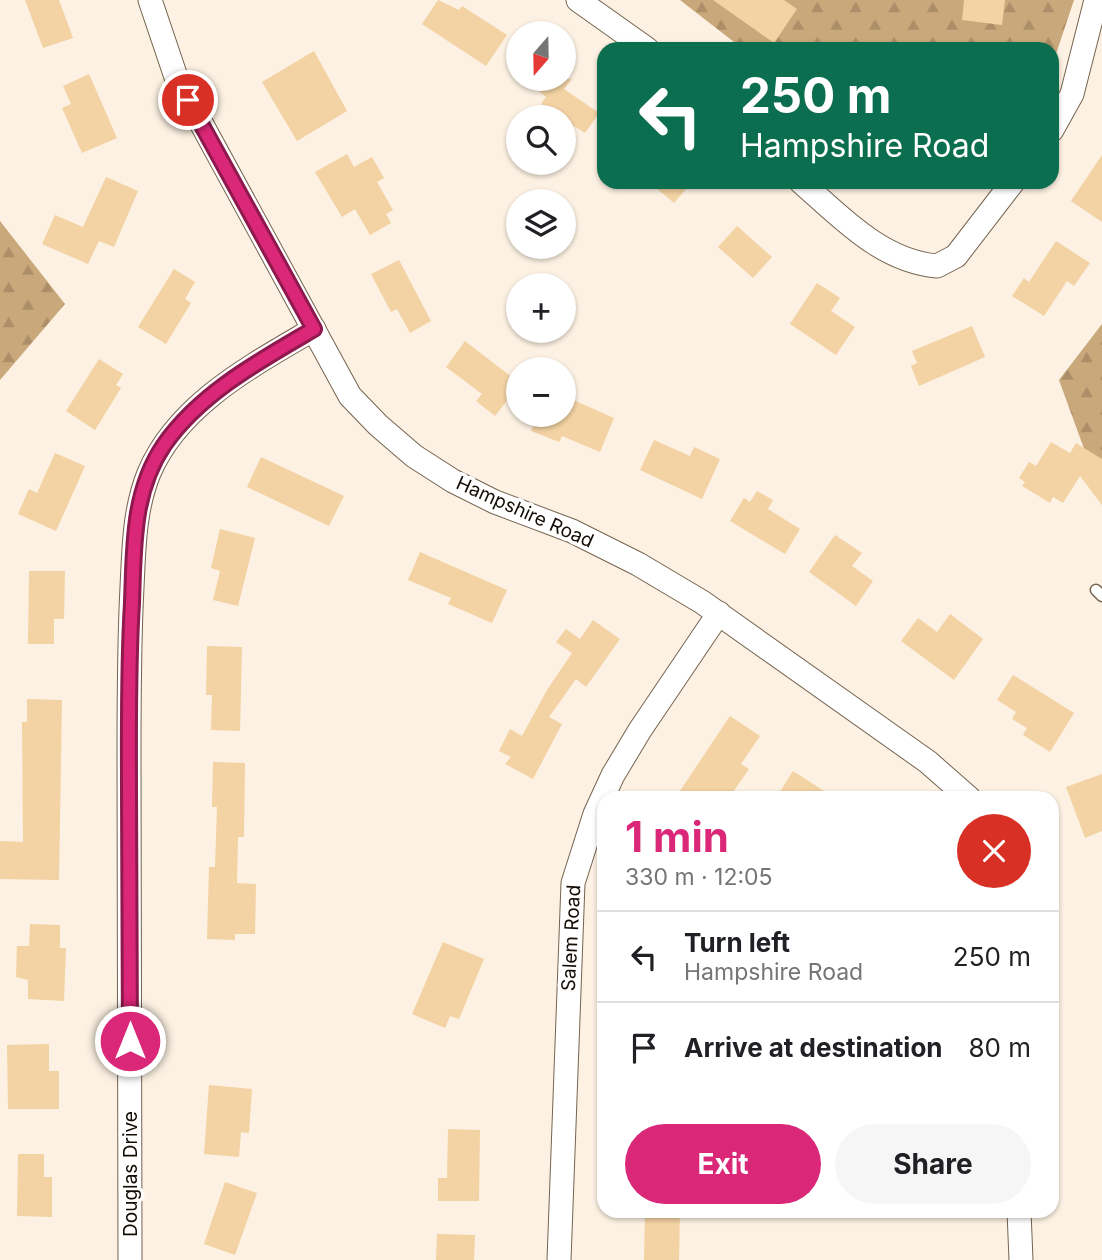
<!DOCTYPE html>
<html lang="en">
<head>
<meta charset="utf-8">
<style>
	:root { --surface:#fff; --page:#f6f6f6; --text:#202124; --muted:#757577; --line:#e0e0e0; --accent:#db2777 }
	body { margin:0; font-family:Inter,sans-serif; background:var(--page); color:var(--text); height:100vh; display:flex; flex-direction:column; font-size:26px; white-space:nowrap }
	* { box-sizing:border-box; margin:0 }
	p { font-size:23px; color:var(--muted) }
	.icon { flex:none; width:38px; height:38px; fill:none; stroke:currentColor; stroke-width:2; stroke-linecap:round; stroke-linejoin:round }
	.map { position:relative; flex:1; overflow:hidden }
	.details { position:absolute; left:597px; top:791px; width:462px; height:427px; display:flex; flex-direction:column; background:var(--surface); border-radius:21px; box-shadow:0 2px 5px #0004 }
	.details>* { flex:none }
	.banner { position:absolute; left:597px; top:42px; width:462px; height:147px; border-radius:21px; box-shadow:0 2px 5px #0004; background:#0b6e4f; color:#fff; overflow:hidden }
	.needle { width:46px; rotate:200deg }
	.controls { position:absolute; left:506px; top:21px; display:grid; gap:14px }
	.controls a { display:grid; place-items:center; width:70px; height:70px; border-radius:50%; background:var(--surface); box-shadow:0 2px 5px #0004; font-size:35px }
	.pin { position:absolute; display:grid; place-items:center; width:60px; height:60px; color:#fff; margin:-30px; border:4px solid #fff; border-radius:50%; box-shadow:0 2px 7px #0007 }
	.me { position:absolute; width:77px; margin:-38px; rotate:0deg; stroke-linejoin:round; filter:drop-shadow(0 0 5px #0008) }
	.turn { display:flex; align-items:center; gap:24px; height:147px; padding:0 28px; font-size:32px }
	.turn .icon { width:91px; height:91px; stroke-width:2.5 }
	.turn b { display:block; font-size:49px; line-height:60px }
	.round { display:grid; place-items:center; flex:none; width:74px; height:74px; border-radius:37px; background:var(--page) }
	.head { display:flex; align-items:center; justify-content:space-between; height:119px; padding:0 28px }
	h1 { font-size:42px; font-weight:700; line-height:52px; color:var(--accent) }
	.primary-button { display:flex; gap:14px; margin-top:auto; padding:14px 28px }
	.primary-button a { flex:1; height:80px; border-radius:42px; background:var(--accent); color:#fff; font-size:28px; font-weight:700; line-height:80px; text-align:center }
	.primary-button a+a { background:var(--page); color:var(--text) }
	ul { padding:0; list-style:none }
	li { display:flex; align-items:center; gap:21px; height:91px; padding:0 28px; border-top:2px solid var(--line) }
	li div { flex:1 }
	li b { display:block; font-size:26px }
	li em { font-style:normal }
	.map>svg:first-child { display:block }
	.forest { fill:url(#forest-firs) }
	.building { fill:#f3d2a3 }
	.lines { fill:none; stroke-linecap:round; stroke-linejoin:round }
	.lane-casing { stroke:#74644f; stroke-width:13 }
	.street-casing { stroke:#74644f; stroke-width:25 }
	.lane { stroke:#fff; stroke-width:10 }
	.street { stroke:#fff; stroke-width:23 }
	.route-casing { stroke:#8e194d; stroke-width:18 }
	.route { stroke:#db2777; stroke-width:12 }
	.labels { text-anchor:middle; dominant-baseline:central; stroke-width:7; stroke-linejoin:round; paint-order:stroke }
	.street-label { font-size:19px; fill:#120c05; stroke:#fff }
</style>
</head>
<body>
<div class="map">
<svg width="1102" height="1260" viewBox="0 0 1102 1260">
	<defs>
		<pattern id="forest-firs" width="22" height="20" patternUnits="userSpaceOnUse" patternTransform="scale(1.75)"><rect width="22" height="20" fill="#c9a87b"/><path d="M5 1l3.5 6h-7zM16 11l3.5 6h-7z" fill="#ac8f69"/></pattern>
	</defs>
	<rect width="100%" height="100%" fill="#fcf1e2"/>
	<g class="forest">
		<polygon points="680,0 1074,0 1052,66 1052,49 743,49"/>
		<polygon points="0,221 65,304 0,380"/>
		<polygon points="1102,324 1102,498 1059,380"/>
	</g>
	<g class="building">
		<polygon points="25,0 59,0 73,38 43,48"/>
		<polygon points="438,0 459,10 462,6 507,35 486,66 422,24"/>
		<polygon points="713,0 784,0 797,9 774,43"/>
		<polygon points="964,0 1005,0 1002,25 962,20"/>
		<polygon points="314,51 347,111 297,141 262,82"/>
		<polygon points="89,74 117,138 82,153 62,108 71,104 63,86"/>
		<polygon points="547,79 572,79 564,89 599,113 585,133 574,126 564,141 564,117 541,104 546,97 539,91"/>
		<polygon points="347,154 354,167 372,157 384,178 377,182 393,210 386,214 391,223 370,235 355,209 342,217 315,172"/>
		<polygon points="1102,155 1102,222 1071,201"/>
		<polygon points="106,177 138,191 114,247 99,241 88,264 42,244 55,215 83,227"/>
		<polygon points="649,182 692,182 674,203"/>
		<polygon points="737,226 772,257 753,278 718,247"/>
		<polygon points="1056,241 1090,263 1074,286 1067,281 1044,316 1012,296 1024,278 1029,282"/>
		<polygon points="399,260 431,321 410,333 397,309 391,312 371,274"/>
		<polygon points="174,269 195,282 185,299 191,303 166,344 138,327"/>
		<polygon points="817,283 840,298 831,311 855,327 836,355 790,324"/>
		<polygon points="972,326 985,357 919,386 911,366 917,363 912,351"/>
		<polygon points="465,341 518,382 518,386 495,416 476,401 482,394 446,367"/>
		<polygon points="99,359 123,374 116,385 121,388 95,430 66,411"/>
		<polygon points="564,396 614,418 600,452 562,436 559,442 531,431 538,415 564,415"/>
		<polygon points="654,440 690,456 694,447 720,459 702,499 640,470"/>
		<polygon points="1051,442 1070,453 1076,443 1102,459 1102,505 1080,476 1063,503 1053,497 1050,503 1022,486 1025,482 1019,478 1029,462 1036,466"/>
		<polygon points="55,453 85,466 56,531 18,514 29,489 37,493"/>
		<polygon points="261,457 344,496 329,526 247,487"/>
		<polygon points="757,491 773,500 768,509 800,529 785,554 730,521 744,498 750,502"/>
		<polygon points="220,529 255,538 238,606 213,600 220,571 211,568"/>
		<polygon points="835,535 862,553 852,566 873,581 856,606 809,572"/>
		<polygon points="420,552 507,590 492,623 448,604 451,598 408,580"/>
		<polygon points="29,571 65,571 64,619 54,619 54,644 28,644"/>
		<polygon points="950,614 983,639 954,680 901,641 918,618 937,632"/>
		<polygon points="593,620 620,639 586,687 576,679 549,717 562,724 533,779 505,764 511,757 499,751 510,729 522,736 547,690 572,653 556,642 566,629 580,639"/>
		<polygon points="207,646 242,647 240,731 211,730 212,695 206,695"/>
		<polygon points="1013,675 1074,713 1050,752 1023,735 1027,728 1012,719 1016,712 997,700"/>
		<polygon points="27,699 62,700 59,880 0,879 0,841 23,842 22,722 27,722"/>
		<polygon points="730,716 760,736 741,764 749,769 729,798 691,798 680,791"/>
		<polygon points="213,762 245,763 244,837 238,837 237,883 256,884 255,934 235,934 235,940 207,939 209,867 215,867 217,807 212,807"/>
		<polygon points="793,771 835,798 776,798"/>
		<polygon points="1102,774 1102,831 1085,838 1066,787"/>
		<polygon points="30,924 60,925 60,948 66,948 64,1001 28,999 28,980 16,977 17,946 29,946"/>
		<polygon points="443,942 484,959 459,1019 450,1016 445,1028 412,1014"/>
		<polygon points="49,1044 49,1071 59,1071 59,1109 8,1109 7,1045"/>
		<polygon points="209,1085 252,1089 249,1133 241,1132 239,1157 204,1154"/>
		<polygon points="448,1129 480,1130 479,1201 438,1201 438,1178 447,1178"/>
		<polygon points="18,1154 44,1154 44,1177 52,1177 52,1217 17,1216"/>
		<polygon points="225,1182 257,1193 235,1255 204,1244"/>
		<polygon points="645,1211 680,1211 679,1260 644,1260"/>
		<polygon points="437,1234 475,1235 474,1260 436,1260"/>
	</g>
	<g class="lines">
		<g class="lane-casing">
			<polyline id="lane" points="1096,590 1102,596"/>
		</g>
		<g class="street-casing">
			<g id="street">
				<polyline points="150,0 176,77 350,396 378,425 414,456 453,481 495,502 572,531 638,564 702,602 928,762 969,798"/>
				<polyline points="578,0 647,49"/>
				<polyline points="1052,130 1072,94 1096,0"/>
				<path d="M 801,182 C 841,217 881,261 937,266 L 956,256 L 1013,182"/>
				<polyline points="1019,1211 1021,1260"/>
				<path d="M 130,1260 C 130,1092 129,925 129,757 C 129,700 129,644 132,587 C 134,548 134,510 149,473 C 178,404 253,365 314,329"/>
				<polyline points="559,1260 573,883 595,814 613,775 640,730 719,613"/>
			</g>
		</g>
		<use href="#lane" class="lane"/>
		<use href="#street" class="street"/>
	</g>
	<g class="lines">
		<g class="route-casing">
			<path id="route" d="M 130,1041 C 130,959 129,876 129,793 C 129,729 128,666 132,603 C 134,548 132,492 164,445 C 200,393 261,360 314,329 L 188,100"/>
		</g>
		<use href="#route" class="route"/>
	</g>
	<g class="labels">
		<g class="street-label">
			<text transform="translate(525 512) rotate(24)">Hampshire Road</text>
			<text transform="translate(571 938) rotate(-87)">Salem Road</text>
			<text transform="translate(130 1174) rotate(-90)">Douglas Drive</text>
		</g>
	</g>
</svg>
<div class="controls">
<a><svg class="needle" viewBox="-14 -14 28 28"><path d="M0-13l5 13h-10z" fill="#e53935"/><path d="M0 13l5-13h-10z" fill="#757577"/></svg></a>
<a><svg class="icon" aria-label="search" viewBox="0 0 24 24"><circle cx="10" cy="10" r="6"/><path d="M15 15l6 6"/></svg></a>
<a><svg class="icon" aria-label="layers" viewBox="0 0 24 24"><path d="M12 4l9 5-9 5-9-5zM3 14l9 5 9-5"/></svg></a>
<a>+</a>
<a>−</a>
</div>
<div class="pin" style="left:188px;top:100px;background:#d93025"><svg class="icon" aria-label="arrive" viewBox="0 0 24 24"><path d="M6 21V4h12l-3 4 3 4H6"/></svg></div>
<svg class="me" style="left:130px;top:1041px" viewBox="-20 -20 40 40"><circle r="17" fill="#db2777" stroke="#fff" stroke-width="3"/><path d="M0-11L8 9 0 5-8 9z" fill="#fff"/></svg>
<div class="banner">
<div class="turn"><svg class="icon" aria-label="left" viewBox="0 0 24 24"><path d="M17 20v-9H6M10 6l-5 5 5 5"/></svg><div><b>250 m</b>Hampshire Road</div></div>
</div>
<section class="details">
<div class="head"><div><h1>1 min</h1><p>330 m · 12:05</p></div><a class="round" style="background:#d93025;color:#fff"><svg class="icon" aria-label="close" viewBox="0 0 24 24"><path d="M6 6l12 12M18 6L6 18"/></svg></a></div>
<ul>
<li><svg class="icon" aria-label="left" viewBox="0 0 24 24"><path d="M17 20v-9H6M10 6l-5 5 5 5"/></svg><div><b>Turn left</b><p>Hampshire Road</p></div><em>250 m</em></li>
<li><svg class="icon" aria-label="arrive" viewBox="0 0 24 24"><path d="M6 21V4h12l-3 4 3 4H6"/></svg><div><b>Arrive at destination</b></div><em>80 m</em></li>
</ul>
<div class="primary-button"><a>Exit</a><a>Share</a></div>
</section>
</div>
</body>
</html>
